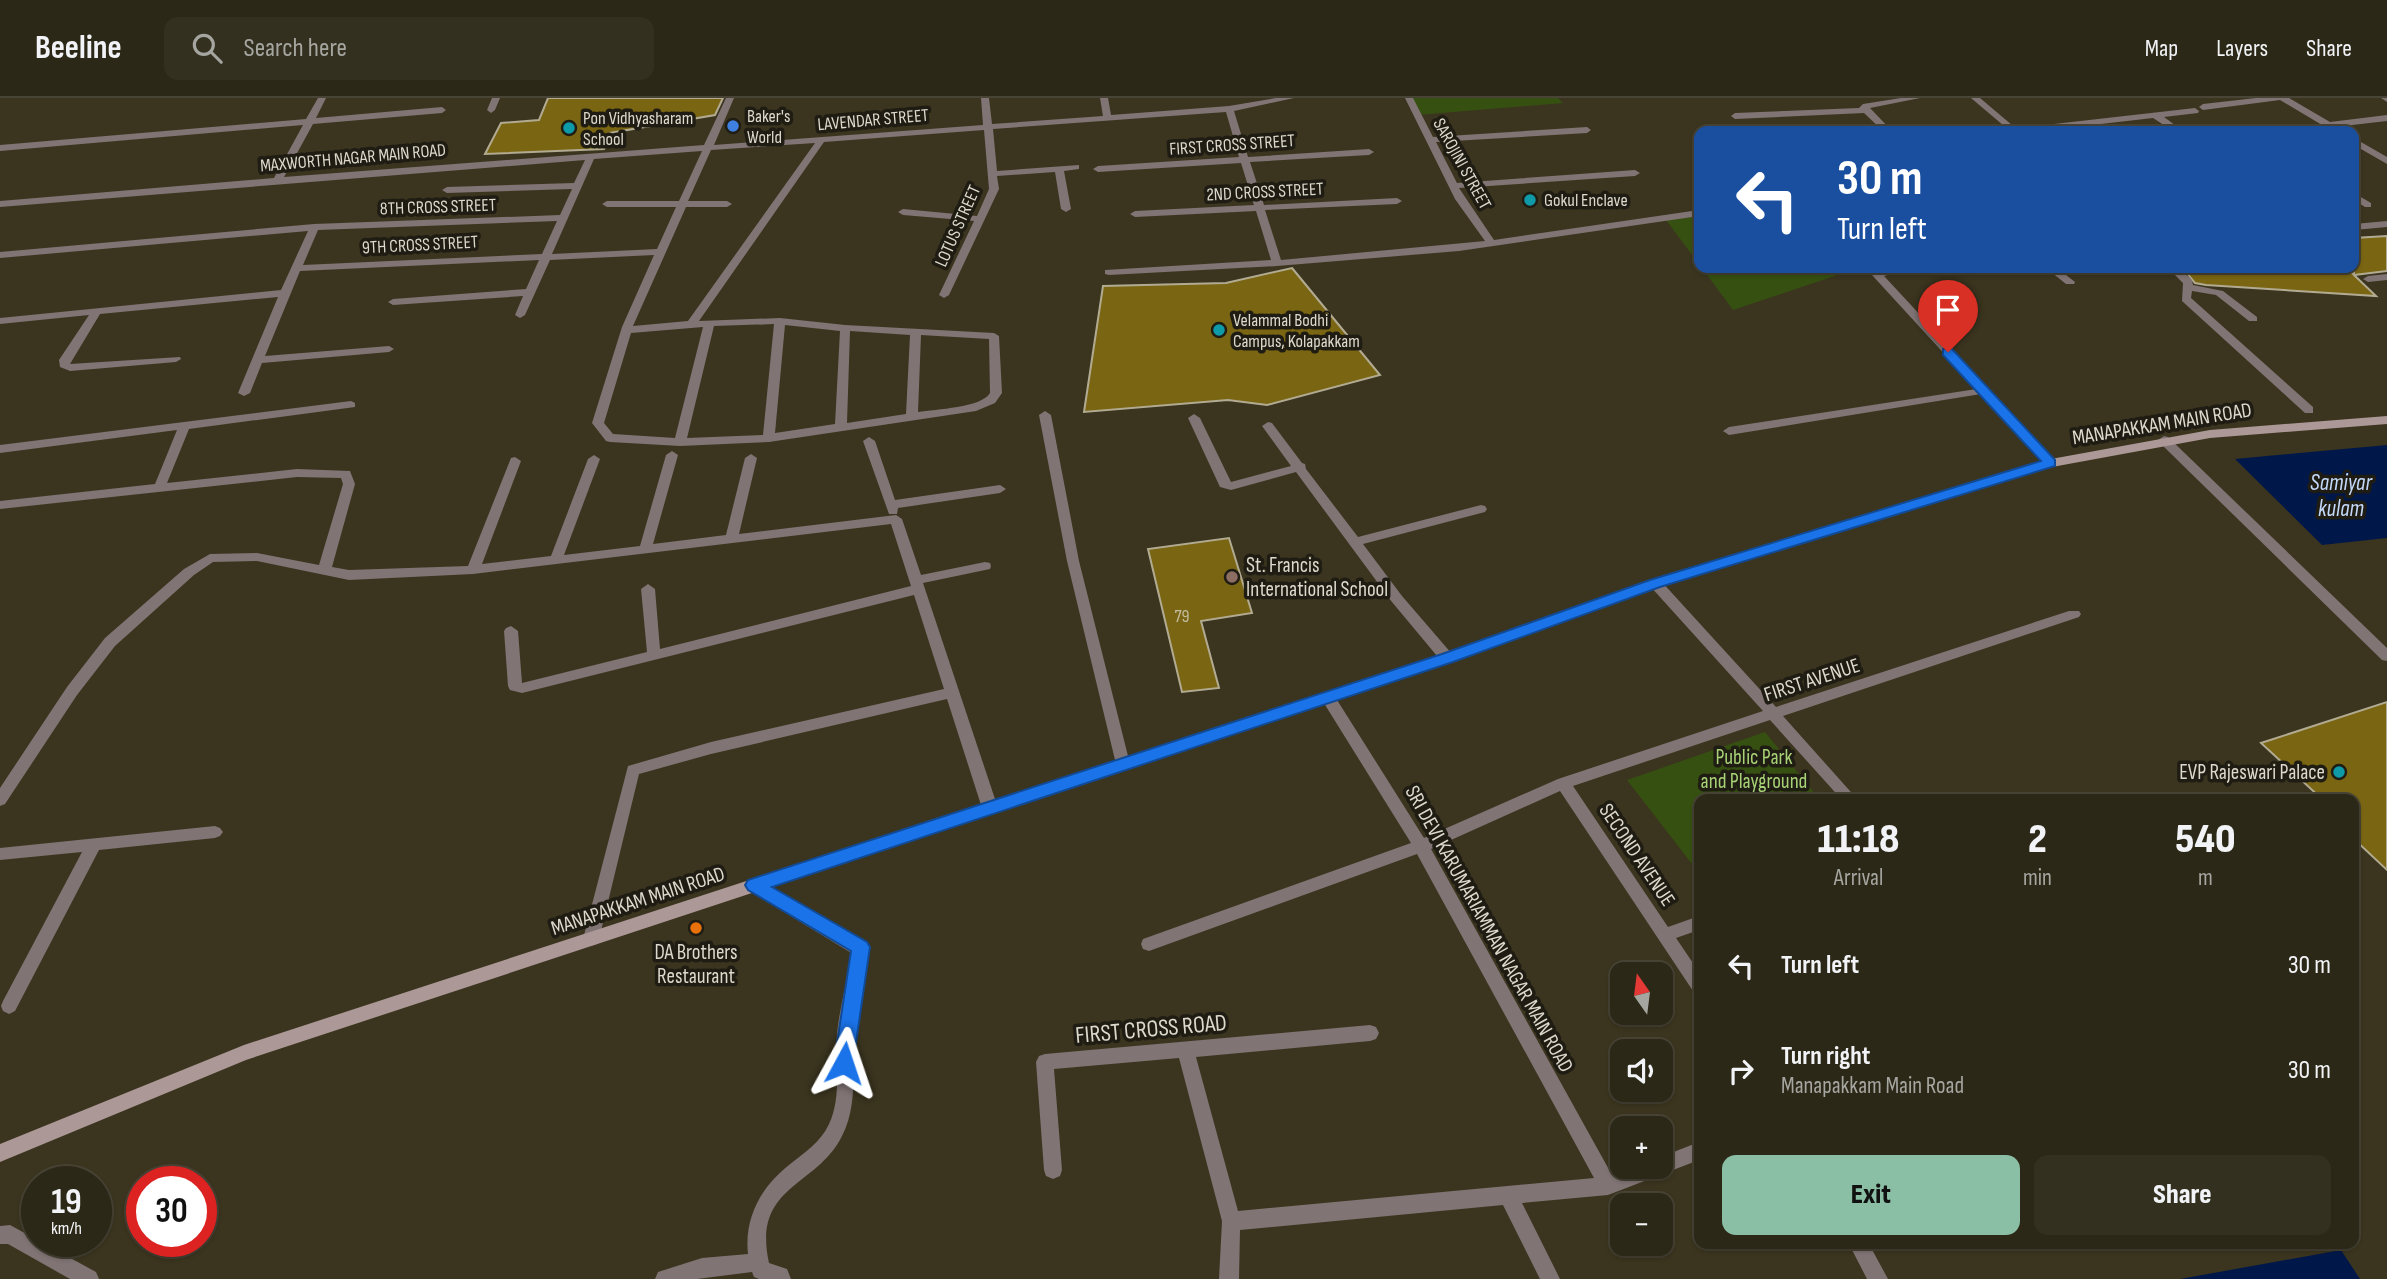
<!DOCTYPE html>
<html lang="en">
<head>
<meta charset="utf-8">
<style>
	:root { --surface:#2c2817; --page:#343020; --text:#f1f3f6; --muted:#a6a6a1; --line:#484436; --accent:#8abfa5 }
	body { margin:0; font-family:"Sofia Sans Condensed",sans-serif; background:var(--page); color:var(--text); height:100vh; display:flex; flex-direction:column; font-size:26px; white-space:nowrap }
	* { box-sizing:border-box; margin:0 }
	p { font-size:23px; color:var(--muted) }
	.icon { flex:none; width:38px; height:38px; fill:none; stroke:currentColor; stroke-width:2; stroke-linecap:round; stroke-linejoin:round }
	.map { position:relative; flex:1; overflow:hidden }
	.side { position:absolute; left:1694px; top:696px; width:665px; height:455px; display:flex; flex-direction:column; background:var(--surface); border-radius:14px; box-shadow:0 2px 5px #0004,0 0 0 2px var(--line) }
	.side>* { flex:none }
	.hud { position:absolute; left:1694px; top:28px; width:665px; height:147px; border-radius:14px; box-shadow:0 2px 5px #0004,0 0 0 2px var(--line); background:#1a4fa0; color:#fff; overflow:hidden }
	.needle { width:46px; rotate:346deg }
	.fabs { position:absolute; left:1610px; top:864px; display:grid; gap:14px }
	.fabs a { display:grid; place-items:center; width:63px; height:63px; border-radius:14px; background:var(--surface); box-shadow:0 2px 5px #0004,0 0 0 2px var(--line); font-size:35px }
	.speed { position:absolute; left:21px; top:1068px; display:flex; gap:14px; font-size:35px; font-weight:700; text-align:center }
	.speed>* { display:grid; place-content:center; width:91px; height:91px; border-radius:50%; background:var(--surface); box-shadow:0 2px 5px #0004,0 0 0 2px var(--line); line-height:1 }
	.speed small { font-size:18px; font-weight:400 }
	.speed .limit { border:10px solid #d22; background:#fff; color:#111 }
	.pin { position:absolute; display:grid; place-items:center; width:60px; height:60px; color:#fff; margin:-72px -30px; border-radius:50% 50% 50% 0; rotate:-45deg; box-shadow:0 0 7px #0007 }
	.pin .icon { rotate:45deg }
	.me { position:absolute; width:77px; margin:-38px; rotate:5deg; stroke-linejoin:round; filter:drop-shadow(0 0 5px #0008) }
	.turn { display:flex; align-items:center; gap:24px; height:147px; padding:0 28px; font-size:32px }
	.turn .icon { width:91px; height:91px; stroke-width:2.5 }
	.turn b { display:block; font-size:49px; line-height:60px }
	.eta { display:flex; justify-content:space-evenly; align-items:center; height:119px; text-align:center }
	.eta b { font-size:42px; font-weight:800; line-height:49px }
	.primary-button { display:flex; gap:14px; margin-top:auto; padding:14px 28px }
	.primary-button a { flex:1; height:80px; border-radius:14px; background:var(--accent); color:#111; font-size:28px; font-weight:800; line-height:80px; text-align:center }
	.primary-button a+a { background:var(--page); color:var(--text) }
	ul { padding:0; list-style:none }
	li { display:flex; align-items:center; gap:21px; height:105px; padding:0 28px }
	li div { flex:1 }
	li b { display:block; font-size:26px }
	li em { font-style:normal }
	header { display:flex; align-items:center; gap:42px; box-sizing:border-box; height:98px; padding:0 35px; background:var(--surface); border-bottom:2px solid var(--line) }
	header strong { font-size:33px }
	nav { display:flex; gap:38px; margin-inline-start:auto; font-size:24px }
	.search { width:490px; height:63px; background:var(--page); display:flex; align-items:center; gap:18px; box-sizing:border-box; padding:0 24px; border-radius:14px; color:var(--muted); font-size:26px }
	.map>svg:first-child { display:block }
	.green { fill:#365011 }
	.water { fill:#001849 }
	.building { fill:#796512; stroke:#b2ab92; stroke-width:2 }
	.lines { fill:none; stroke-linecap:round; stroke-linejoin:round }
	.minor { fill:#817474; fill-rule:evenodd }
	.tertiary { fill:#817474; fill-rule:evenodd }
	.secondary { fill:#ac9897; fill-rule:evenodd }
	.route { fill:#1a73e8; stroke:#114b97; stroke-width:2 }
	.shop-dot { fill:#3f7fe0; stroke:#1f1c13; stroke-width:2.5 }
	.culture-dot { fill:#0f9aa8; stroke:#1f1c13; stroke-width:2.5 }
	.education-dot { fill:#8d6e63; stroke:#1f1c13; stroke-width:2.5 }
	.food-dot { fill:#e8710a; stroke:#1f1c13; stroke-width:2.5 }
	.labels { text-anchor:middle; dominant-baseline:central; stroke-width:7; stroke-linejoin:round; paint-order:stroke }
	.far-poi-label { font-size:18px; fill:#ddd9cc; stroke:#1f1c13; text-anchor:start }
	.far-street-label { font-size:18px; fill:#ddd9cc; stroke:#1f1c13 }
	.number-label { font-size:18px; fill:#c4bc9e }
	.street-label { font-size:21px; fill:#ddd9cc; stroke:#1f1c13 }
	.poi-label { font-size:21px; fill:#ddd9cc; stroke:#1f1c13; text-anchor:start }
	.park-label { font-size:21px; fill:#a8d276; stroke:#1f1c13 }
	.water-label { font-size:23px; font-style:italic; fill:#c5dafb; stroke:#1f1c13 }
	.near-street-label { font-size:24px; fill:#ddd9cc; stroke:#1f1c13 }
</style>
</head>
<body>
<header>
<strong>Beeline</strong>
<div class="search"><svg class="icon" aria-label="search" viewBox="0 0 24 24"><circle cx="10" cy="10" r="6"/><path d="M15 15l6 6"/></svg>Search here</div>
<nav><a>Map</a><a>Layers</a><a>Share</a></nav>
</header>
<div class="map">
<svg width="2387" height="1181" viewBox="0 0 2387 1181">
	<rect width="100%" height="100%" fill="#3b351f"/>
	<g class="green">
		<polygon points="1409,0 1558,0 1563,5 1417,17"/>
		<polygon points="1699,118 1699,166 1666,122"/>
		<polygon points="1702,170 1858,170 1733,212"/>
		<polygon points="1765,634 1820,702 1699,702 1699,775 1627,682"/>
	</g>
	<g class="water">
		<polygon points="2387,347 2387,440 2322,447 2235,361"/>
		<polygon points="2341,1152 2360,1181 2180,1181"/>
	</g>
	<g class="building">
		<polygon points="548,0 723,0 715,17 610,35 604,51 485,56 501,25 539,22"/>
		<polygon points="2387,138 2387,173 2354,177 2376,198 2206,187 2195,185 2183,170 2347,170 2354,177 2354,140"/>
		<polygon points="1292,170 1380,277 1267,307 1228,302 1084,314 1103,188 1226,185"/>
		<polygon points="1229,440 1252,515 1201,523 1219,590 1182,594 1148,451"/>
		<polygon points="2387,604 2387,772 2354,741 2354,702 2323,702 2261,645"/>
	</g>
	<g class="lines">
		<g class="minor">
			<path d="M 318,0 L 326,0 L 316,20 L 442,9 L 446,12 L 442,15 L 313,26 L 284,79 L 704,47 L 726,0 L 734,0 L 714,47 L 983,27 L 981,0 L 989,0 L 992,26 L 1103,18 L 1100,0 L 1108,0 L 1111,17 L 1229,8 L 1276,0 L 1294,0 L 1234,13 L 1248,59 L 1369,51 L 1374,54 L 1369,57 L 1250,64 L 1264,107 L 1397,100 L 1402,103 L 1397,106 L 1265,112 L 1281,162 L 1485,143 L 1455,101 L 1405,0 L 1413,0 L 1433,39 L 1587,29 L 1591,32 L 1587,35 L 1436,44 L 1457,85 L 1635,72 L 1640,75 L 1635,78 L 1459,90 L 1494,142 L 1699,112 L 1699,118 L 1459,153 L 1277,168 L 1109,177 L 1105,176 L 1105,172 L 1271,162 L 1256,113 L 1135,119 L 1130,116 L 1135,113 L 1254,107 L 1241,65 L 1098,74 L 1093,71 L 1098,68 L 1239,59 L 1226,14 L 993,31 L 997,73 L 1079,67 L 1079,71 L 1064,73 L 1071,111 L 1066,114 L 1061,111 L 1055,74 L 997,78 L 999,91 L 949,197 L 944,200 L 939,197 L 974,123 L 903,117 L 898,114 L 903,111 L 977,118 L 989,91 L 984,32 L 824,44 L 699,223 L 780,220 L 845,227 L 994,235 L 999,238 L 1002,295 L 995,305 L 976,313 L 769,344 L 680,348 L 610,344 L 606,343 L 592,325 L 622,229 L 654,157 L 550,162 L 525,217 L 520,220 L 515,217 L 523,198 L 393,207 L 388,204 L 393,201 L 526,191 L 539,162 L 300,173 L 265,258 L 389,248 L 394,251 L 389,254 L 262,265 L 250,295 L 244,298 L 238,295 L 278,199 L 100,216 L 70,266 L 180,259 L 181,261 L 176,264 L 70,273 L 60,269 L 59,262 L 89,217 L 0,226 L 0,220 L 281,192 L 308,133 L 0,160 L 0,154 L 314,126 L 560,117 L 572,91 L 447,95 L 442,92 L 447,89 L 574,85 L 585,62 L 0,109 L 0,103 L 274,80 L 303,27 L 0,53 L 0,47 L 306,21 ZM 815,45 L 688,223 L 633,228 L 686,109 L 727,109 L 732,106 L 727,103 L 688,103 L 711,52 ZM 702,53 L 679,103 L 607,103 L 602,106 L 607,109 L 676,109 L 657,151 L 552,156 L 594,61 ZM 557,123 L 542,156 L 303,167 L 318,132 ZM 774,226 L 763,337 L 687,340 L 714,228 ZM 785,227 L 840,233 L 835,326 L 775,335 ZM 703,229 L 675,340 L 613,336 L 604,325 L 631,235 ZM 850,233 L 910,237 L 906,316 L 847,325 ZM 921,237 L 989,241 L 990,295 C 981,310 936,311 918,314 Z"/>
			<polygon points="492,0 500,0 495,12 491,15 487,12"/>
			<polygon points="1901,0 1920,0 1870,10 1892,33 1883,33 1864,15 1735,21 1731,18 1735,15 1859,10 1863,6"/>
			<polygon points="2256,0 2289,0 2330,24 2387,17 2387,23 2335,29 2331,32 2288,33 2292,30 2322,27 2280,2 2203,12 2199,9 2203,6"/>
			<polygon points="2381,0 2387,0 2387,4"/>
			<polygon points="2195,10 2199,13 2198,15 2164,19 2183,33 2173,33 2153,20 2040,33 2015,33 2019,30"/>
			<polygon points="2354,40 2387,59 2387,66 2354,47"/>
			<polygon points="2354,95 2371,105 2371,109 2365,109 2354,102"/>
			<polygon points="2387,123 2387,129 2354,132 2354,126"/>
			<polygon points="2046,170 2057,170 2075,184 2074,186 2066,186"/>
			<polygon points="2168,170 2179,170 2192,182 2193,187 2223,193 2257,219 2257,223 2249,223 2216,197 2192,193 2191,200 2313,309 2313,315 2305,315 2182,203 2183,185"/>
			<polygon points="2387,176 2387,182 2368,184 2363,181 2368,178"/>
			<polygon points="1983,290 1987,291 1987,295 1729,337 1723,333 1729,329"/>
			<polygon points="351,303 355,305 355,309 189,331 167,385 297,371 350,373 355,386 332,469 349,472 468,468 511,360 515,359 521,363 482,466 551,458 588,361 594,357 600,361 564,457 640,448 666,357 672,353 678,357 653,446 726,437 745,360 751,356 757,360 739,436 896,417 902,421 921,477 985,464 990,465 991,468 990,471 923,485 998,710 995,714 990,716 985,714 982,710 947,601 711,656 639,676 599,841 597,846 591,848 585,846 583,841 628,668 711,644 944,591 914,497 522,595 510,592 508,588 504,533 506,530 511,528 518,533 522,585 647,554 641,491 648,486 655,491 660,551 911,488 891,426 473,476 349,482 257,463 213,464 194,477 115,548 77,597 5,706 0,708 0,690 67,589 105,540 184,471 210,456 257,455 319,467 343,386 341,380 297,379 0,411 0,403 155,386 177,332 0,355 0,347"/>
			<polygon points="1045,313 1051,317 1079,463 1130,666 1128,670 1118,670 1116,666 1067,463 1039,317"/>
			<polygon points="1194,316 1200,320 1231,384 1291,368 1262,328 1268,324 1272,325 1302,365 1305,366 1306,371 1358,439 1481,407 1485,408 1487,411 1485,414 1363,446 1402,498 1452,556 1454,560 1452,564 1442,564 1392,504 1296,374 1231,392 1220,389 1188,320"/>
			<polygon points="2164,338 2168,339 2387,550 2387,563 2382,562 2160,345 2158,342"/>
			<polygon points="869,339 875,343 895,402 1000,387 1006,391 1000,395 898,410 897,416 889,416 863,343"/>
			<polygon points="1655,480 1660,482 1776,609 2069,513 2079,513 2081,516 2079,519 1783,618 1858,702 1842,702 1770,622 1573,688 1668,829 1699,818 1699,832 1676,840 1699,874 1699,896 1693,893 1560,693 1431,751 1612,1077 1633,1069 1661,1069 1661,1059 1699,1044 1699,1062 1608,1097 1522,1105 1560,1181 1540,1181 1503,1107 1240,1132 1239,1181 1219,1181 1222,1123 1179,960 1054,971 1062,1072 1060,1078 1053,1081 1046,1078 1044,1072 1036,964 1039,958 1045,956 1370,927 1376,929 1379,935 1376,941 1370,943 1196,959 1238,1113 1594,1080 1417,756 1149,853 1143,851 1141,846 1143,841 1411,745 1322,602 1320,598 1322,594 1332,594 1424,740 1558,681 1763,613 1650,488 1648,485"/>
			<polygon points="215,728 220,730 223,734 220,738 215,740 99,752 15,913 9,916 3,913 1,908 3,903 82,754 0,762 0,750"/>
			<path d="M 754,780 L 868,848 L 870,853 C 864,881 856,909 854,938 C 852,971 858,1007 842,1038 C 816,1090 752,1087 769,1165 L 787,1171 L 791,1181 L 759,1181 L 754,1179 L 752,1174 L 697,1181 L 655,1181 L 658,1174 L 702,1160 L 748,1156 C 744,1120 761,1089 789,1067 C 804,1055 821,1044 829,1026 C 842,999 835,964 837,935 C 840,908 847,882 853,856 L 748,792 L 746,787 L 748,782 Z"/>
			<polygon points="10,1127 96,1174 99,1181 70,1181 8,1146 0,1146 0,1128"/>
			<polygon points="1849,1146 1869,1146 1888,1181 1867,1181"/>
		</g>
		<g class="tertiary">
			<polygon points="1971,0 1980,0 2019,33 2010,33"/>
			<polygon points="1894,170 1911,170 1884,178 2055,362 2055,368 2047,368 1872,177"/>
		</g>
		<polygon class="secondary" points="2387,318 2387,326 2210,340 2052,369 1660,488 1452,564 246,962 0,1064 0,1046 244,947 1442,556 1650,482 2051,361 2210,332"/>
	</g>
	<polygon class="route" points="1943,251 1952,251 2055,362 2055,368 1660,489 1453,564 772,789 867,844 870,849 853,965 851,972 844,974 836,972 834,965 851,853 748,792 745,787 748,782 1442,556 1650,482 2041,363 1943,257"/>
	<circle class="shop-dot" cx="733" cy="28" r="7"/>
	<g class="culture-dot">
		<circle cx="569" cy="30" r="7"/>
		<circle cx="1530" cy="102" r="7"/>
		<circle cx="1219" cy="232" r="7"/>
		<circle cx="2339" cy="674" r="7"/>
	</g>
	<circle class="education-dot" cx="1232" cy="479" r="7"/>
	<circle class="food-dot" cx="696" cy="830" r="7"/>
	<g class="labels">
		<g class="far-poi-label">
			<text x="747" y="18">Baker's<tspan x="747" dy="21">World</tspan></text>
			<text x="583" y="20">Pon Vidhyasharam<tspan x="583" dy="21">School</tspan></text>
			<text x="1544" y="102">Gokul Enclave</text>
			<text x="1233" y="222">Velammal Bodhi<tspan x="1233" dy="21">Campus, Kolapakkam</tspan></text>
		</g>
		<g class="far-street-label">
			<text transform="translate(873 22) rotate(-5)">LAVENDAR STREET</text>
			<text transform="translate(1232 47) rotate(-4)">FIRST CROSS STREET</text>
			<text transform="translate(353 60) rotate(-5)">MAXWORTH NAGAR MAIN ROAD</text>
			<text transform="translate(1462 66) rotate(61)">SAROJINI STREET</text>
			<text transform="translate(1265 94) rotate(-3)">2ND CROSS STREET</text>
			<text transform="translate(438 109) rotate(-2)">8TH CROSS STREET</text>
			<text transform="translate(958 128) rotate(-66)">LOTUS STREET</text>
			<text transform="translate(420 147) rotate(-3)">9TH CROSS STREET</text>
		</g>
		<g class="number-label">
			<text x="1182" y="518">79</text>
		</g>
		<g class="street-label">
			<text transform="translate(2162 326) rotate(-9)">MANAPAKKAM MAIN ROAD</text>
			<text transform="translate(1812 582) rotate(-18)">FIRST AVENUE</text>
			<text transform="translate(1637 757) rotate(56)">SECOND AVENUE</text>
			<text transform="translate(638 803) rotate(-18)">MANAPAKKAM MAIN ROAD</text>
			<text transform="translate(1489 831) rotate(61)">SRI DEVI KARUMARIAMMAN NAGAR MAIN ROAD</text>
		</g>
		<g class="poi-label">
			<text x="1246" y="467">St. Francis<tspan x="1246" dy="24">International School</tspan></text>
			<text x="2325" y="674" text-anchor="end">EVP Rajeswari Palace</text>
			<text x="696" y="854" text-anchor="middle">DA Brothers<tspan x="696" dy="24">Restaurant</tspan></text>
		</g>
		<g class="park-label">
			<text x="1754" y="659">Public Park<tspan x="1754" dy="24">and Playground</tspan></text>
		</g>
		<g class="water-label">
			<text x="2341" y="385">Samiyar<tspan x="2341" dy="26">kulam</tspan></text>
		</g>
		<g class="near-street-label">
			<text transform="translate(1151 931) rotate(-5)">FIRST CROSS ROAD</text>
		</g>
	</g>
</svg>
<div class="fabs">
<a><svg class="needle" viewBox="-14 -14 28 28"><path d="M0-13l5 13h-10z" fill="#e53935"/><path d="M0 13l5-13h-10z" fill="#a6a6a1"/></svg></a>
<a><svg class="icon" aria-label="sound" viewBox="0 0 24 24"><path d="M4 9h4l5-4v14l-5-4H4zM17 9q2 3 0 6"/></svg></a>
<a>+</a>
<a>−</a>
</div>
<div class="speed"><div>19<small>km/h</small></div><div class="limit">30</div></div>
<div class="pin" style="left:1948px;top:254px;background:#d93025"><svg class="icon" aria-label="arrive" viewBox="0 0 24 24"><path d="M6 21V4h12l-3 4 3 4H6"/></svg></div>
<svg class="me" style="left:844px;top:965px" viewBox="-20 -20 40 40"><path d="M0-17L14 15 0 8-14 15z" fill="#1a73e8" stroke="#fff" stroke-width="4"/></svg>
<div class="hud">
<div class="turn"><svg class="icon" aria-label="left" viewBox="0 0 24 24"><path d="M17 20v-9H6M10 6l-5 5 5 5"/></svg><div><b>30 m</b>Turn left</div></div>
</div>
<section class="side">
<div class="eta">
<div><b>11:18</b><p>Arrival</p></div>
<div><b>2</b><p>min</p></div>
<div><b>540</b><p>m</p></div>
</div>
<ul>
<li><svg class="icon" aria-label="left" viewBox="0 0 24 24"><path d="M17 20v-9H6M10 6l-5 5 5 5"/></svg><div><b>Turn left</b></div><em>30 m</em></li>
<li><svg class="icon" aria-label="right" viewBox="0 0 24 24"><path d="M7 20v-9h11M14 6l5 5-5 5"/></svg><div><b>Turn right</b><p>Manapakkam Main Road</p></div><em>30 m</em></li>
</ul>
<div class="primary-button"><a>Exit</a><a>Share</a></div>
</section>
</div>
</body>
</html>
